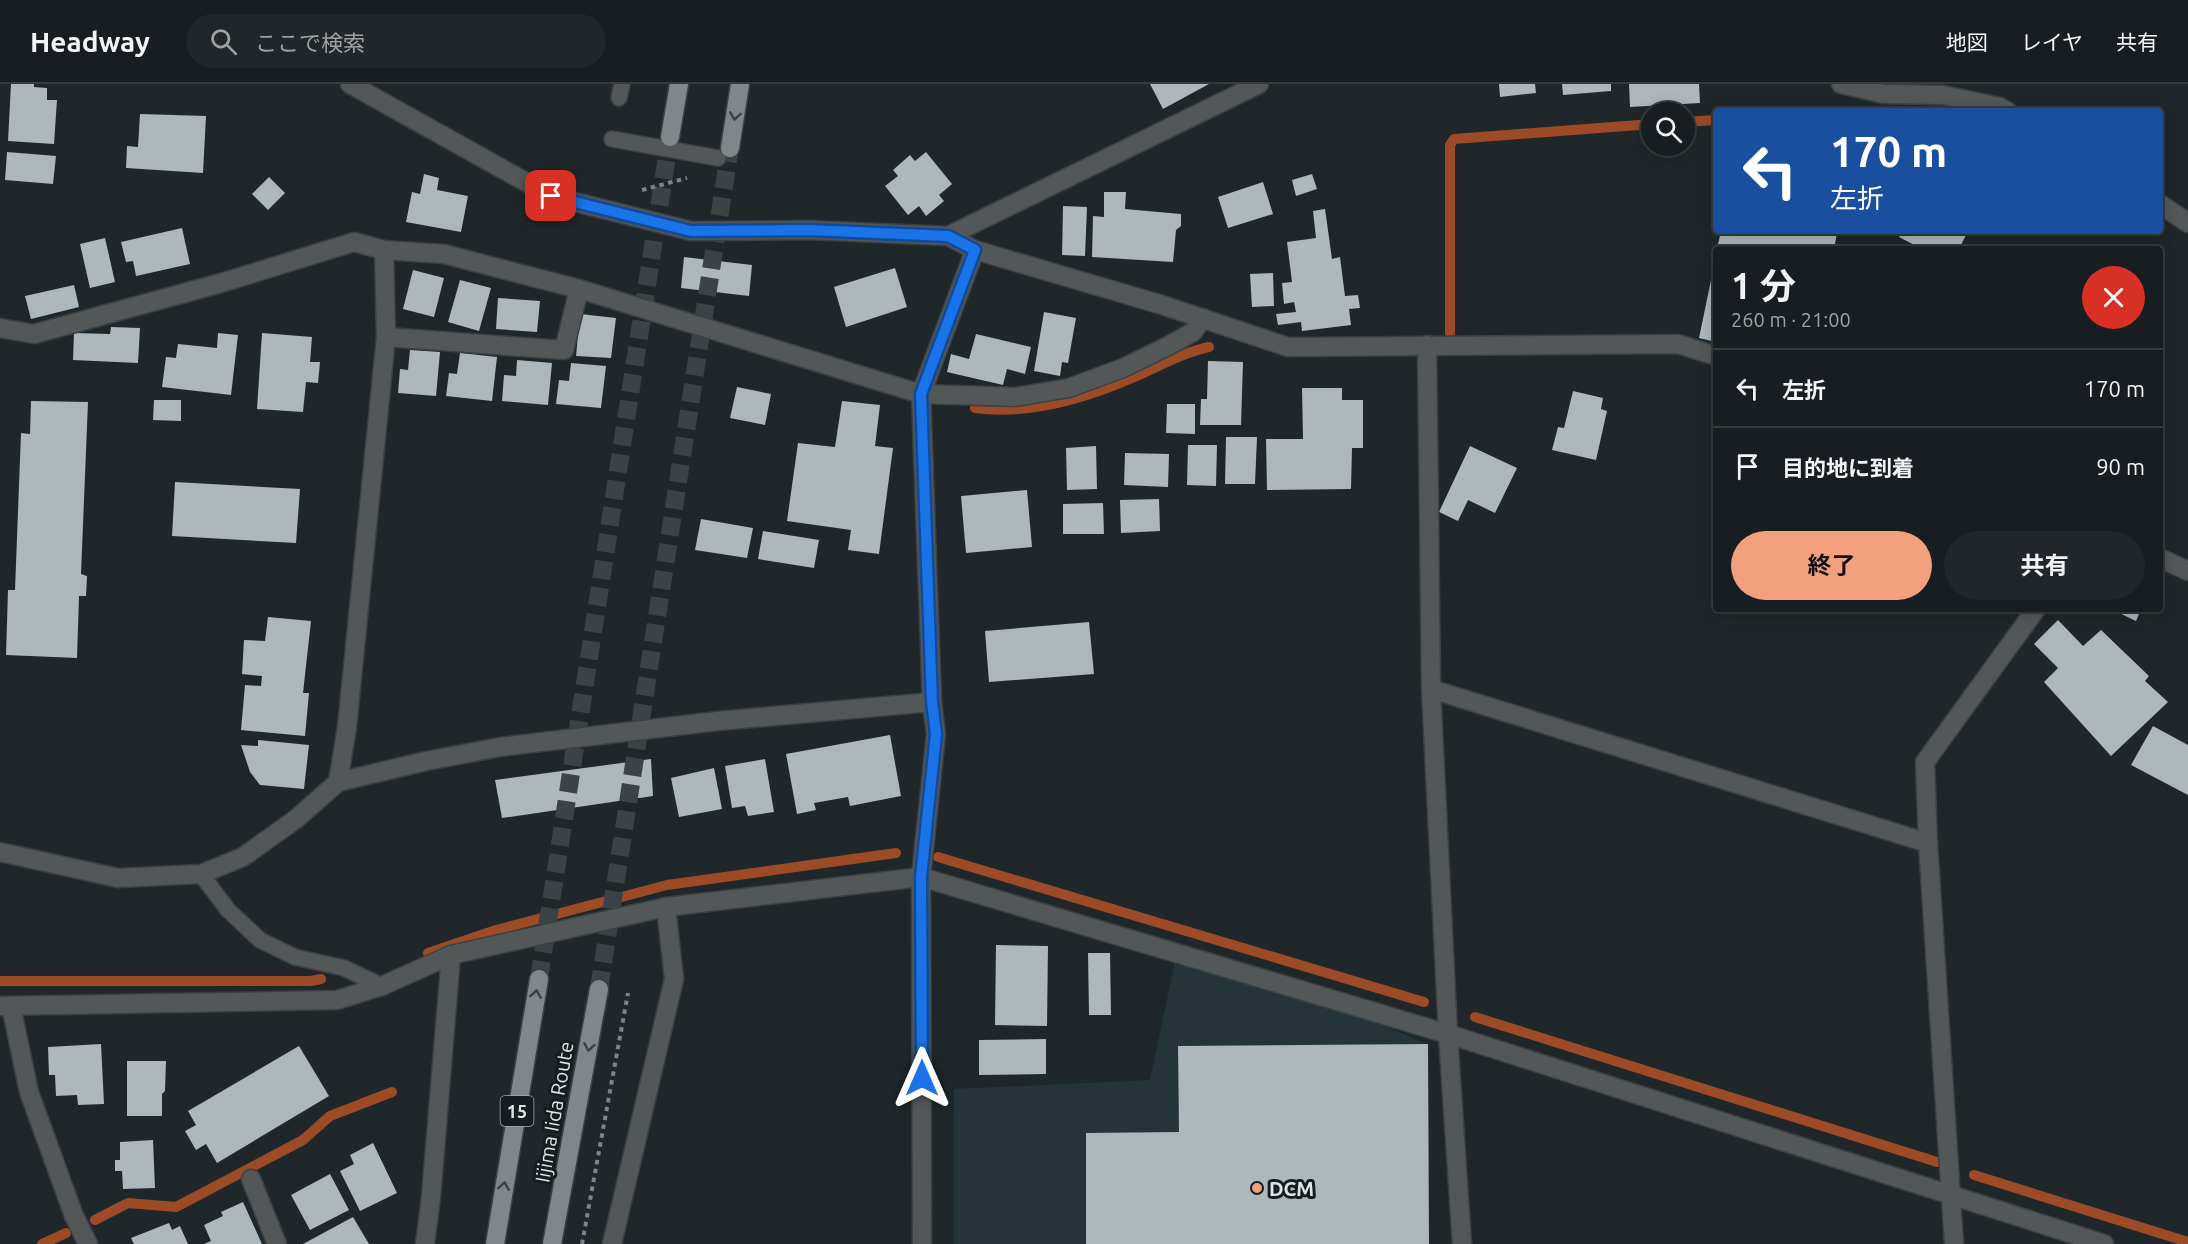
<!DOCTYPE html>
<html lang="ja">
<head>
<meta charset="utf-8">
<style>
	:root { --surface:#171d20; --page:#202629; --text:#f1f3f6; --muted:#9ea2a5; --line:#363b3e; --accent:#f2a07e }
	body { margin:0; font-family:Ubuntu,"Noto Sans JP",sans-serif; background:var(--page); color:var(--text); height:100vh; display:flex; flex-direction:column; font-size:22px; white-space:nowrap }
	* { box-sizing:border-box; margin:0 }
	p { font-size:20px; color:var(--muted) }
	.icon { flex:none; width:33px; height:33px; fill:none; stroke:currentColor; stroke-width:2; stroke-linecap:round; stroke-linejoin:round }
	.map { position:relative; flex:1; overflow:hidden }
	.drawer { position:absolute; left:1713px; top:162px; width:450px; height:366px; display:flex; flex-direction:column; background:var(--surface); border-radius:6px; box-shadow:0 3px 15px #0003,0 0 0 2px var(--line) }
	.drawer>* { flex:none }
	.hud { position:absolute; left:1713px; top:24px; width:450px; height:126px; border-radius:6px; box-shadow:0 3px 15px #0003,0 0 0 2px var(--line); background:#1a4fa0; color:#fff; overflow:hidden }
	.buttons { position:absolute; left:1641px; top:18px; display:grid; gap:12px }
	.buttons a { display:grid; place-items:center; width:54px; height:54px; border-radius:50%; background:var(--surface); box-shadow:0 3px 15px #0003,0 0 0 2px var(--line); font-size:30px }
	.pin { position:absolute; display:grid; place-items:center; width:51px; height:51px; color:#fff; margin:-26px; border-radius:12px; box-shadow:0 3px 9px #0006 }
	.me { position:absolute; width:66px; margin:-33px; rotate:0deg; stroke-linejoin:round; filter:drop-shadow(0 0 4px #0008) }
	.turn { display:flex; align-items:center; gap:21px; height:126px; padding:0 18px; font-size:27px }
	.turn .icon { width:78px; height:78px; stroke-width:2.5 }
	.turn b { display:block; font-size:42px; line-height:51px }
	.round { display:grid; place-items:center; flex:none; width:63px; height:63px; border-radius:32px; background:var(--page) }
	.head { display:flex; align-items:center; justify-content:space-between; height:102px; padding:0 18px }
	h1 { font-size:36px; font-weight:700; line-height:45px }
	.button { display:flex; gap:12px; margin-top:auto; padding:12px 18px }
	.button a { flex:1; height:69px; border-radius:36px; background:var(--accent); color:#111; font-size:24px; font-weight:700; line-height:69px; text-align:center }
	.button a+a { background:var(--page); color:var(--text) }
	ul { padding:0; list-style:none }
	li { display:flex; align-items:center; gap:18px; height:78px; padding:0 18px; border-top:2px solid var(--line) }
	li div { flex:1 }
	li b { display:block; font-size:22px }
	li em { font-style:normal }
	header { display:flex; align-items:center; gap:36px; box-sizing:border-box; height:84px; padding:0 30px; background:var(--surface); border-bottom:2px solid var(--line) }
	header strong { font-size:28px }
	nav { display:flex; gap:33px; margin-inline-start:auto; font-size:21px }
	.search { width:420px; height:54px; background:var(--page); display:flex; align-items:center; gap:15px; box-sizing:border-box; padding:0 21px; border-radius:33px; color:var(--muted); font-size:22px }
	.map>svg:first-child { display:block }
	.built { fill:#253439 }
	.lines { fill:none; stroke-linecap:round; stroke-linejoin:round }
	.stream { stroke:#9c4b26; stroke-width:10 }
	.building { fill:#aeb7bb }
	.primary-tunnel { stroke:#3c4346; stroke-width:18; stroke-dasharray:18 9; stroke-linecap:butt }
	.lane-casing { stroke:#3a4144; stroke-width:18 }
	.street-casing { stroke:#3a4144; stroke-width:21 }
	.primary-casing { stroke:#3a4144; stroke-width:21 }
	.path { stroke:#7e8587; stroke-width:4; stroke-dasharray:4.5 4.5; stroke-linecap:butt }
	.lane { stroke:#535758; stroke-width:15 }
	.street { stroke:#535758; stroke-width:18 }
	.primary { stroke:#80878a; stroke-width:18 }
	.oneway { stroke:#3b4245 }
	.route-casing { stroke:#114b97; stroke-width:15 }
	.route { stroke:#1a73e8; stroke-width:10 }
	.poi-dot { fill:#f2a07e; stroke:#161d20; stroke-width:2 }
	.labels { text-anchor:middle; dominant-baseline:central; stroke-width:6; stroke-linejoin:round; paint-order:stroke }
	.shield { fill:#161d20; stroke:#a3a8ab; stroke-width:1.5 }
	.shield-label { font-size:18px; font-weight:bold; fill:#dfe4e6 }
	.street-label { font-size:20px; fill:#dfe4e6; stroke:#161d20 }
	.poi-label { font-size:20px; font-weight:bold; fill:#dfe4e6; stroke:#161d20; text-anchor:start }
</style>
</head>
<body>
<header>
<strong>Headway</strong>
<div class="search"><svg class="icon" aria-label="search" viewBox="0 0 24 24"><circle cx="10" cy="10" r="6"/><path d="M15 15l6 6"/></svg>ここで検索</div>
<nav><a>地図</a><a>レイヤ</a><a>共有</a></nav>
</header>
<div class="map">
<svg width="2188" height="1160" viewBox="0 0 2188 1160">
	<rect width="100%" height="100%" fill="#1f272a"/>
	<polygon class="built" points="1179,858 1428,960 1429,1160 954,1160 954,1005 1150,996"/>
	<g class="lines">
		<g class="stream">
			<polyline points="1684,38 1716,36"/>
			<polyline points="1450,249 1450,61 1454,55 1652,40"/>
			<path d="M 975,324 C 1028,331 1084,315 1132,294 C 1158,283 1181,269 1209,263"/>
			<polyline points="938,773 1424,918"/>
			<polyline points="428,869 496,846 667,801 896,769"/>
			<polyline points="0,897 311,897 321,895"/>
			<polyline points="1475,933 1937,1078"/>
			<polyline points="1974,1091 2188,1158"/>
			<polyline points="95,1136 128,1119 176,1123 303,1056 330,1032 392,1008"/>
			<polyline points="42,1160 66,1149"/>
		</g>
	</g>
	<g class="building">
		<polygon points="11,0 34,0 34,3 47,4 47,16 57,16 54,60 8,57"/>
		<polygon points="1150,0 1209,0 1163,25"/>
		<polygon points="1499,0 1535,0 1536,9 1500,13"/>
		<polygon points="1562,0 1611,0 1611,7 1563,11"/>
		<polygon points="1629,0 1699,0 1700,19 1630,23"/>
		<polygon points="140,30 206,32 203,89 126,84 127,62 138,63"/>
		<polygon points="7,68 56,72 53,100 5,96"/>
		<polygon points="926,68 952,100 939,111 944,117 926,132 919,122 908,131 885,102 898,92 893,86 910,71 915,77"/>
		<polygon points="424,90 439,94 437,106 468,112 461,148 406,138 412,108 420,110"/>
		<polygon points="1312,90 1317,105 1296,112 1292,96"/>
		<polygon points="269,93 285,109 268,126 252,110"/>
		<polygon points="1263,98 1273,130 1228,144 1218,113"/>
		<polygon points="1104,108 1126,108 1125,125 1181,130 1181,142 1176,146 1173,178 1092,173 1093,132 1104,133"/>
		<polygon points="1063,122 1087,123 1085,172 1062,171"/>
		<polygon points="1325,125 1332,175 1340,173 1345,212 1358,211 1360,224 1349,225 1351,241 1302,247 1301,238 1278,241 1276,230 1296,228 1294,218 1284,220 1282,199 1292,198 1287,158 1316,154 1313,127"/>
		<polygon points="182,144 190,180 136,192 133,177 126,178 121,158"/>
		<polygon points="1721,147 1830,147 1837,149 1834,165 1717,165"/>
		<polygon points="1902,147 1968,147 1959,165 1922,165 1899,153"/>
		<polygon points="105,154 115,198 90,204 80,160"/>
		<polygon points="684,173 752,181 749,212 681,204"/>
		<polygon points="1715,177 1716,177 1716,258 1699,254"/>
		<polygon points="895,184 907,223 846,243 834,203"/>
		<polygon points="413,186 444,194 434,233 403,225"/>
		<polygon points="1273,189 1274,222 1252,223 1250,190"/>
		<polygon points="460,196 491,204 479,247 448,238"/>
		<polygon points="74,201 79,223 31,235 25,212"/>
		<polygon points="498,214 540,217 537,248 496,245"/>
		<polygon points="1044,228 1076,234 1068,279 1062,278 1060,292 1034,287"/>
		<polygon points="580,230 616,234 611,274 576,272"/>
		<polygon points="111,243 140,244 138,279 73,276 74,249 110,250"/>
		<polygon points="218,249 238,251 231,311 162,303 166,273 176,274 178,260 217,264"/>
		<polygon points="262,249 312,253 310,278 320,278 318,299 306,298 303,328 257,325"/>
		<polygon points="976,250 1031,263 1025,290 1007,285 1003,301 947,288 951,270 969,275"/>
		<polygon points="410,266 440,268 436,312 398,309 400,285 408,286"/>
		<polygon points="460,269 497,273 492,317 446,312 449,289 457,290"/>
		<polygon points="517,276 552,279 548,321 502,317 504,291 516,292"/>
		<polygon points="1208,277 1243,278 1241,341 1200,341 1201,315 1207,315"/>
		<polygon points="571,279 606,282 601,324 556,320 559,296 569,297"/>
		<polygon points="737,303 771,310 765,341 730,334"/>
		<polygon points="1302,304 1342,304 1342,316 1363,316 1363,364 1352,364 1351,405 1267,406 1266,355 1303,355"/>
		<polygon points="1573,307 1603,314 1601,325 1607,327 1596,376 1552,366 1558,343 1564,344"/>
		<polygon points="154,316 181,316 181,337 153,336"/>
		<polygon points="31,317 88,318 81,490 87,492 86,512 79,512 77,574 6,571 8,506 15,506 21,349 30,350"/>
		<polygon points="842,317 880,321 875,362 893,364 879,470 848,466 851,446 787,437 798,359 835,363"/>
		<polygon points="1167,320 1195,320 1195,350 1166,349"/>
		<polygon points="1226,353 1257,353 1255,400 1225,400"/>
		<polygon points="1188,361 1217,361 1216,402 1187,401"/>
		<polygon points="1096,362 1097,405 1067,406 1066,364"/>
		<polygon points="1470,362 1517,384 1495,429 1468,416 1458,437 1439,428"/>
		<polygon points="1125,369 1169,370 1168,403 1124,401"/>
		<polygon points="175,398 300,405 296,459 172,452"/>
		<polygon points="1027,406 1032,463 966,469 961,412"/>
		<polygon points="1159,415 1160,447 1121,449 1120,416"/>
		<polygon points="1103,419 1104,450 1063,450 1063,420"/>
		<polygon points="701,435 753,444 747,474 695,466"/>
		<polygon points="763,447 819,456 814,484 758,475"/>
		<polygon points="2116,525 2141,525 2136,537 2115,527"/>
		<polygon points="268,533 311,537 303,609 309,609 305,652 241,646 245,601 261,602 262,592 242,590 244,556 265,557"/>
		<polygon points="2058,536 2083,562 2101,546 2149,592 2145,597 2168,618 2111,672 2044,598 2058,584 2034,560"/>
		<polygon points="1089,538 1094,590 989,598 985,547"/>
		<polygon points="2153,642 2188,661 2188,711 2131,681"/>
		<polygon points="890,651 901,712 850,722 848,713 814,719 816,726 797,730 786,670"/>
		<polygon points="258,656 309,661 304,705 260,701 250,688 241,661 258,662"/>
		<polygon points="651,675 653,712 502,734 495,696"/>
		<polygon points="765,675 774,728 748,732 745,722 732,724 725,682"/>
		<polygon points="714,684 722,725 679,733 671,694"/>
		<polygon points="996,861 1048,862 1047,942 995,941"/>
		<polygon points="1088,869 1110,869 1111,931 1089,931"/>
		<polygon points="1046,955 1046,990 979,991 979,956"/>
		<polygon points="101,960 104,1020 78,1021 77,1011 56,1012 55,991 49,991 48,963"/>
		<polygon points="1428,960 1429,1160 1086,1160 1086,1049 1179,1048 1178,962"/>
		<polygon points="299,962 329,1012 217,1079 206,1060 196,1066 185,1047 196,1041 188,1027"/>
		<polygon points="127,977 166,977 165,1007 162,1010 162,1032 127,1032"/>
		<polygon points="153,1056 155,1104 123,1105 122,1087 115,1087 115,1076 120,1076 120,1058"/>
		<polygon points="373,1059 397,1109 360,1127 340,1087 354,1080 350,1071"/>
		<polygon points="330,1090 349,1126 310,1146 291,1111"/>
		<polygon points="243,1118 262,1160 204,1160 211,1157 204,1141 223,1132 221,1128"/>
		<polygon points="353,1133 369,1160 303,1160"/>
		<polygon points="169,1139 172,1146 180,1142 188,1160 134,1160 131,1154"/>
	</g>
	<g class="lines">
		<g class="primary-tunnel">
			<polyline points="539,895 670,53"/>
			<polyline points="599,905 730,64"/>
		</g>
		<g class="lane-casing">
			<g id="lane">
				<polyline points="619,14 622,0"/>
				<polyline points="612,55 718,74"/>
				<polyline points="201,790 228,826 260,856 295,873 344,884 382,902"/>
			</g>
		</g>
		<g class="street-casing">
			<g id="street">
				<polyline points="350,0 551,112 691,147 809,146 948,152 975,166 1159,220 1288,263 1678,260 1716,272"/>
				<polyline points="1841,0 1884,10 1943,11 2000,23 2007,27"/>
				<polyline points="2160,120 2188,139"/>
				<polyline points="948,152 1259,0"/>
				<polyline points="0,244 34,250 221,199 354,158 384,166 444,170 579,205 921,310 1016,313 1069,304 1123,284 1168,262 1193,248 1203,234"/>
				<polyline points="386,253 564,266 579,205"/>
				<polyline points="1427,261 1431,605 1448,950 1462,1160"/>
				<polyline points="2160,474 2188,487"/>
				<polyline points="1431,605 1928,759"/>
				<polyline points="338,698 347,643 386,253 384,166"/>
				<polyline points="0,768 118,794 201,790 243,773 296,735 338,698 426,677 500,663 718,637 932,618"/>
				<polyline points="0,922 337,916 382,902 451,871 666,823 921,793 1448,950 2104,1160"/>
				<polyline points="11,922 29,1008 74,1132 88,1160"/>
				<polyline points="251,1095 277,1160"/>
				<polyline points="425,1160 431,1113 451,871"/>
				<polyline points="612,1160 674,895 666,823"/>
				<polyline points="922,1160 921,793 936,650 932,618 921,310 975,166"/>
				<polyline points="1954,1160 1928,759 1925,678 2036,525"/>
			</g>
		</g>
		<g class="primary-casing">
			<g id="primary">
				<polyline points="670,53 679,0"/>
				<polyline points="730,64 740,0"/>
				<polyline points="495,1160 539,895"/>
				<polyline points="552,1160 599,905"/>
			</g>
		</g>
		<g class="path">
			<polyline points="642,106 687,94"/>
			<polyline points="582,1160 628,909"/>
		</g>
		<use href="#lane" class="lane"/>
		<use href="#street" class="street"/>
		<use href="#primary" class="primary"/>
	</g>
	<defs><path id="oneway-chevron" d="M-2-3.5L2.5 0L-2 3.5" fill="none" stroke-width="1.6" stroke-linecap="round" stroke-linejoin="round" transform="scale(1.5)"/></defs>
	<g class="oneway">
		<use href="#oneway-chevron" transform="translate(735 32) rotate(99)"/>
		<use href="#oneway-chevron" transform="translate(536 910) rotate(-81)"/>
		<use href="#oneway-chevron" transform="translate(589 963) rotate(100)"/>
		<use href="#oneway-chevron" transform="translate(504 1102) rotate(-81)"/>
	</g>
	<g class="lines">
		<g class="route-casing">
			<polyline id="route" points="551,112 691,147 809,146 948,152 975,166 921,310 932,618 936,650 921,793 922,994"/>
		</g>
		<use href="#route" class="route"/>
	</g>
	<circle class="poi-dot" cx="1257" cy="1104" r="6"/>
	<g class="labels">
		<rect class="shield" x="500.5" y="1012" width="33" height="30" rx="4.5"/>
		<g class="shield-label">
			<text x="517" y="1027">15</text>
		</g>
		<g class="street-label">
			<text transform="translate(554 1028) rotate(-80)">Iijima Iida Route</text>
		</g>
		<g class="poi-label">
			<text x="1269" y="1104">DCM</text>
		</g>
	</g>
</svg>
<div class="buttons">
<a><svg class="icon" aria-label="search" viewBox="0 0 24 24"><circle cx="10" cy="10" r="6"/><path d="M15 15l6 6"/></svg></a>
</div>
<div class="pin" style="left:551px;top:112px;background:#d93025"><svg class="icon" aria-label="arrive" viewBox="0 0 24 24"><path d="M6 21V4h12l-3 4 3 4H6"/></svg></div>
<svg class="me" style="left:922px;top:994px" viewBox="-20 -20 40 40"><path d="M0-17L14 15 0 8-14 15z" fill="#1a73e8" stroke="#fff" stroke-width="4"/></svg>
<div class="hud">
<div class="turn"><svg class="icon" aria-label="left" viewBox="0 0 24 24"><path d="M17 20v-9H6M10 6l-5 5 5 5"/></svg><div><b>170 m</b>左折</div></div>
</div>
<section class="drawer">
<div class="head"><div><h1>1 分</h1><p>260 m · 21:00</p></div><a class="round" style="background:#d93025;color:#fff"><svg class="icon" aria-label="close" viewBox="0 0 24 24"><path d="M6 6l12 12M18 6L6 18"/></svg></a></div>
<ul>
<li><svg class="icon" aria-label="left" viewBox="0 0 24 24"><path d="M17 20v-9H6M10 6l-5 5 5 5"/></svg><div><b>左折</b></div><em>170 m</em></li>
<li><svg class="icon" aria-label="arrive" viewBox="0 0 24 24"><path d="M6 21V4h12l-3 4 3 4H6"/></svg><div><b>目的地に到着</b></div><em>90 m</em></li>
</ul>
<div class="button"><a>終了</a><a>共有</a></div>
</section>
</div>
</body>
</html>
